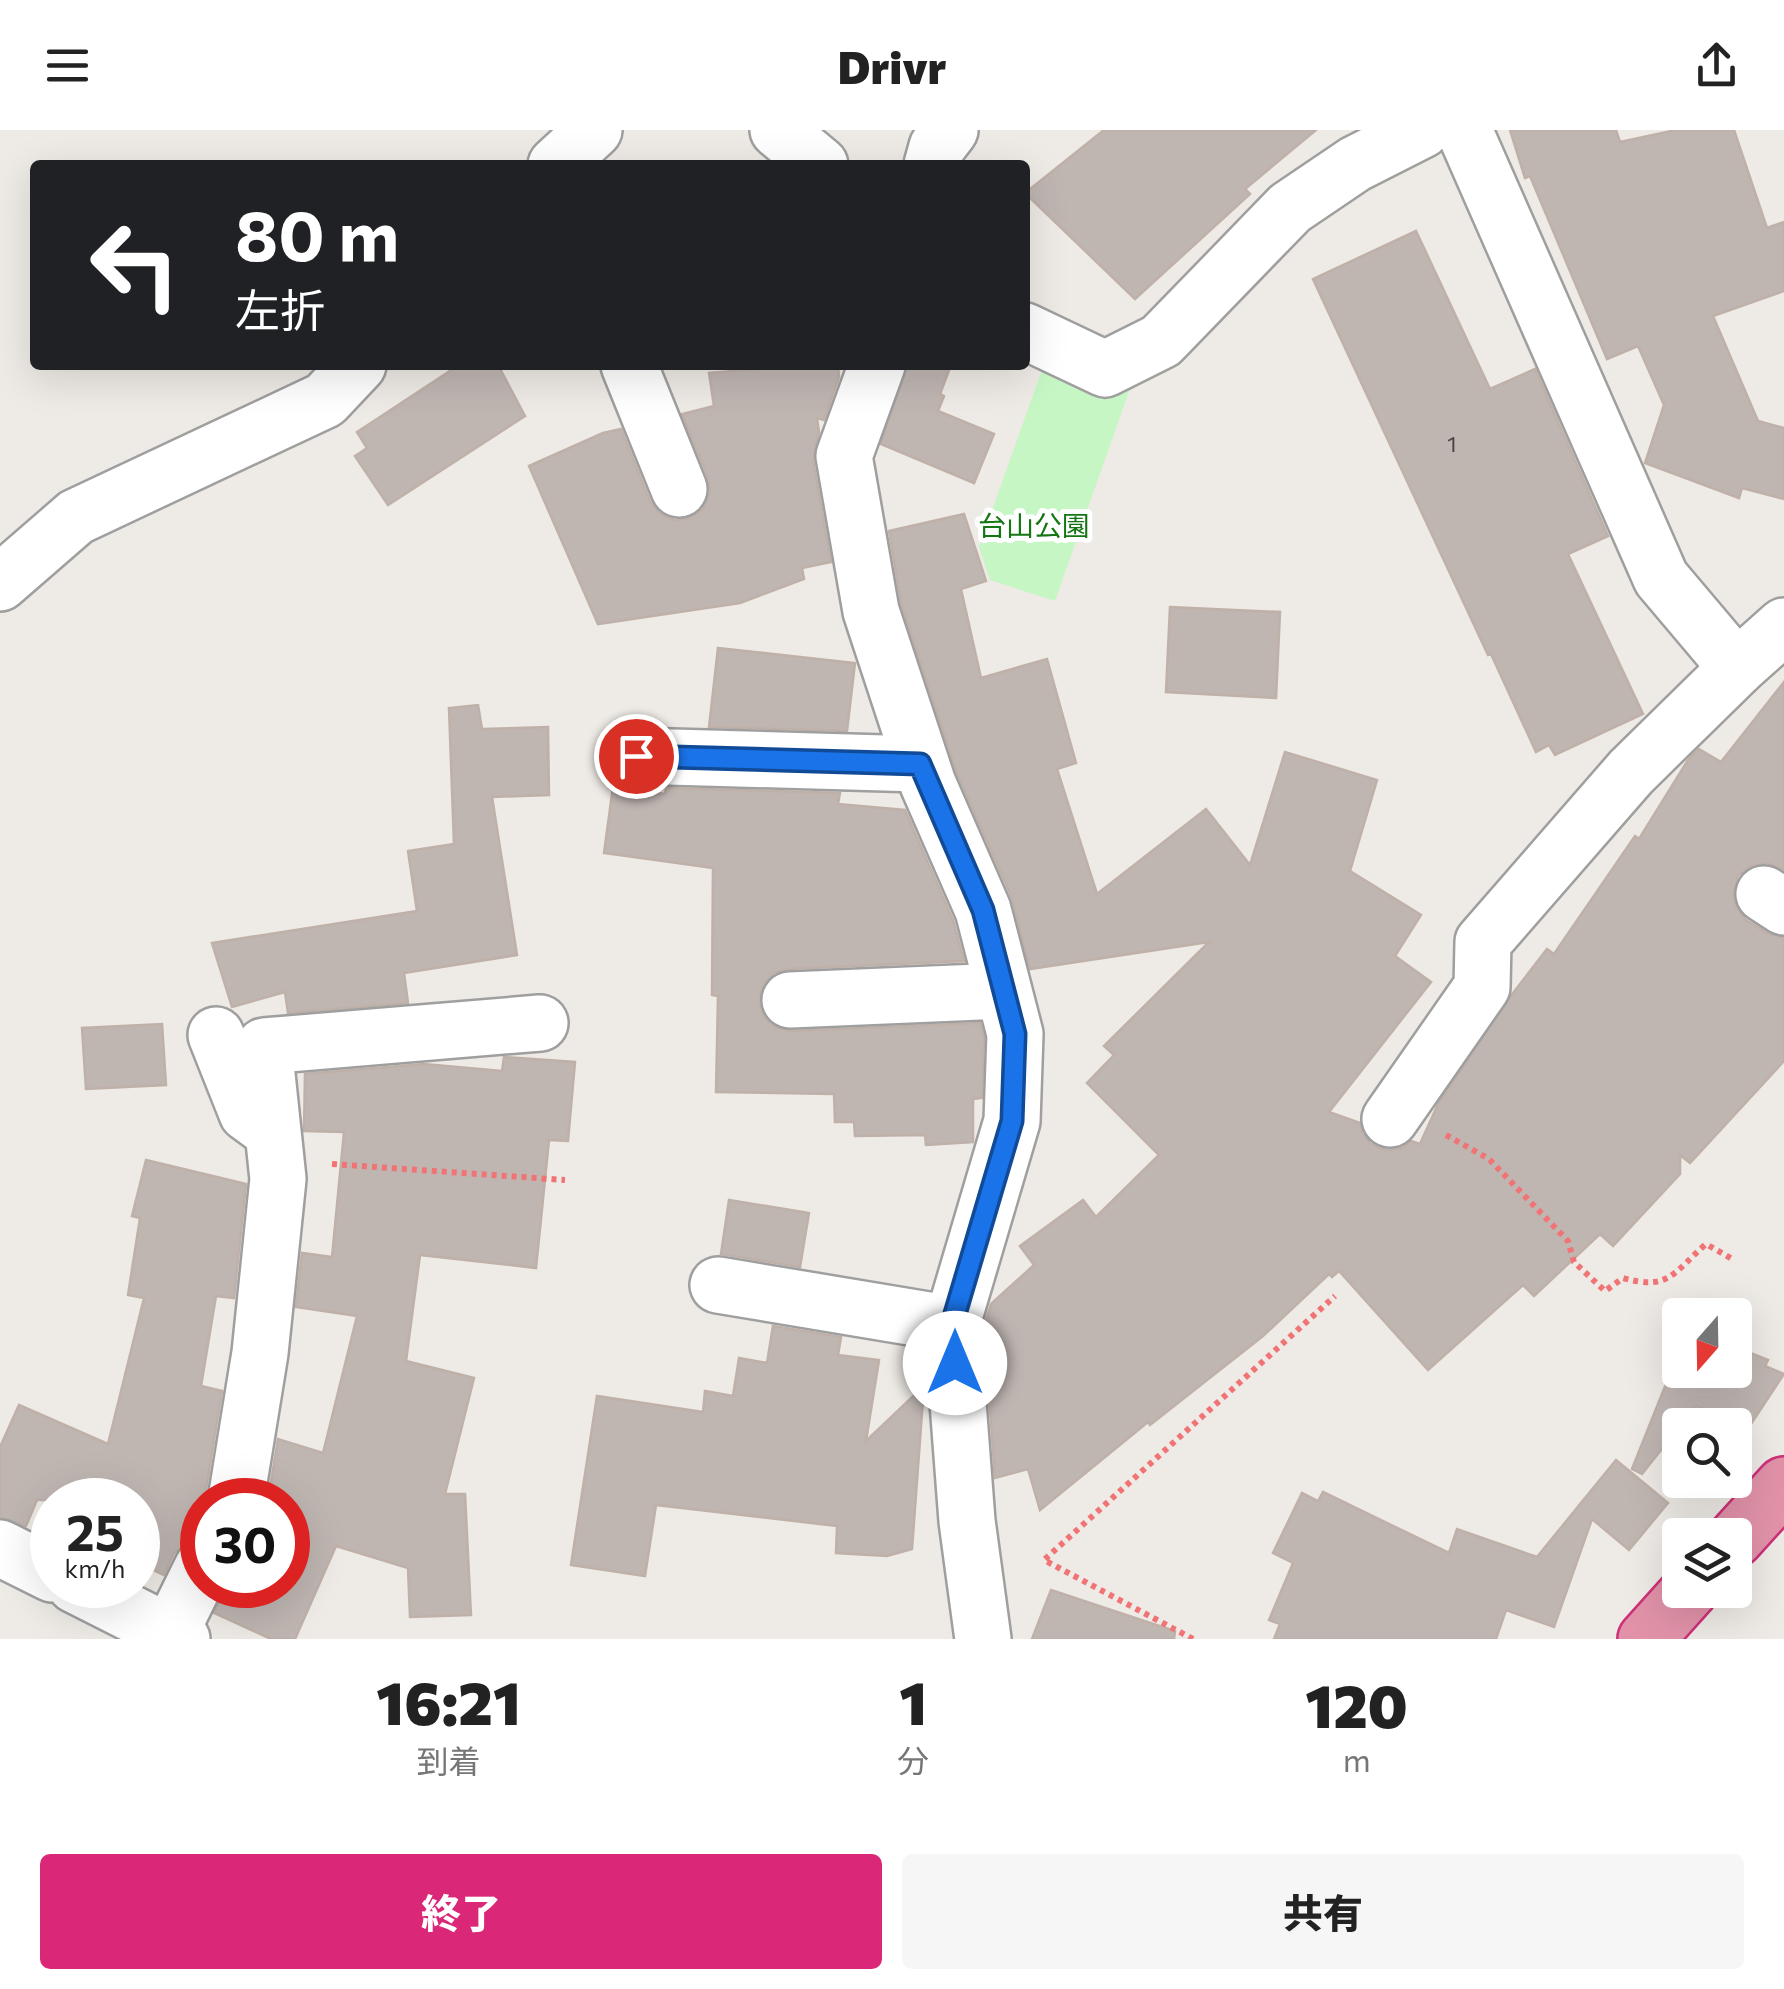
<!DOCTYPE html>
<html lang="ja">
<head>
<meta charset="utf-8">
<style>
	:root { --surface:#fff; --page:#f6f6f6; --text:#222; --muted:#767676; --accent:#db2777 }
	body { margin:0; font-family:Commissioner,"Noto Sans JP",sans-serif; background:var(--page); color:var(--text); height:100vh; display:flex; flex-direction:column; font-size:38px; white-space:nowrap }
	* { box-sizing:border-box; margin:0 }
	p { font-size:32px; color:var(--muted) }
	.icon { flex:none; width:55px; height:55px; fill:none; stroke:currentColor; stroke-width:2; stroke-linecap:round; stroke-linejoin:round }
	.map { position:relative; height:1509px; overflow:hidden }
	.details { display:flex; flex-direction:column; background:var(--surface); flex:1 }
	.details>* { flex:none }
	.guide { position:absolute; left:30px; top:30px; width:1000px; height:210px; border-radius:10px; box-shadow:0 10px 40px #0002; background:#202124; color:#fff; overflow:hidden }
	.needle { width:65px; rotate:200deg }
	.controls { position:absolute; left:1662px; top:1168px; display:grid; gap:20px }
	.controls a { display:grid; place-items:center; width:90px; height:90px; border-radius:10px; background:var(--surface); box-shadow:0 10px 40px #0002; font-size:50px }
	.speed { position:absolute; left:30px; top:1348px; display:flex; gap:20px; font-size:50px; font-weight:700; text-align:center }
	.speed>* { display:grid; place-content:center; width:130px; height:130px; border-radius:50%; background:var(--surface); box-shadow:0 10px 40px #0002; line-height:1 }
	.speed small { font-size:25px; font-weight:400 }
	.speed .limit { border:15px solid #d22; background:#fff; color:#111 }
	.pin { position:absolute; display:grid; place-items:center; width:85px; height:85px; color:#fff; margin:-42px; border:5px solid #fff; border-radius:50%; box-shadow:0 2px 10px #0007 }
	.me { position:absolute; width:110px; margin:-55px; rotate:0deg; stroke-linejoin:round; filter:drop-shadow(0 0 8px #0008) }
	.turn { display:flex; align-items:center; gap:35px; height:210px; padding:0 40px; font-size:45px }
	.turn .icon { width:130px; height:130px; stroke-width:2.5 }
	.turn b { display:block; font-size:70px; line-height:85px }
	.eta { display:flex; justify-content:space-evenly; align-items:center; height:170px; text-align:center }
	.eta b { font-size:60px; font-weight:800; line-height:70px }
	.button { display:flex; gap:20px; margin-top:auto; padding:20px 40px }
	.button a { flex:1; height:115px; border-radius:10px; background:var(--accent); color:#fff; font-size:40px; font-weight:800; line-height:115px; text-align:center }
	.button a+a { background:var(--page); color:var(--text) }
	header { display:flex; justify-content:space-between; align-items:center; height:130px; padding:0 40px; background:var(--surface); font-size:45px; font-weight:800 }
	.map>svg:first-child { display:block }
	.park { fill:#c7f6c5 }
	.building { fill:#bfb6b2; stroke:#bfb0a8; stroke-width:2.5 }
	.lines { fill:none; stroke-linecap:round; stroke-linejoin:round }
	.minor-casing { stroke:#9f9f9f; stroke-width:60 }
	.highway-casing { stroke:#ce3078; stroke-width:60 }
	.path { stroke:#f07476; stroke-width:6; stroke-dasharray:5 5; stroke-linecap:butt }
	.minor { stroke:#fff; stroke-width:55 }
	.highway { stroke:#e192a9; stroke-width:55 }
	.route-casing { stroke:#114b97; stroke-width:25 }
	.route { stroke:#1a73e8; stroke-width:18 }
	.labels { text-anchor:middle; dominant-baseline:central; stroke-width:10; stroke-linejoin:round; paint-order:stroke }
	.number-label { font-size:22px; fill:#464443 }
	.park-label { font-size:28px; fill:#167613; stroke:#fff }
</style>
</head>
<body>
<header><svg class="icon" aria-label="menu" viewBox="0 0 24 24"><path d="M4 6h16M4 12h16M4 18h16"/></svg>Drivr<svg class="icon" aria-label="share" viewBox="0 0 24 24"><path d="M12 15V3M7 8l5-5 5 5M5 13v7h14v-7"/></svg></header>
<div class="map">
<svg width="1784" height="1509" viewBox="0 0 1784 1509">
	<rect width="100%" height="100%" fill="#eeeae5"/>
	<polygon class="park" points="1044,234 1085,261 1131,256 1055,471 990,450 979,417"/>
	<g class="building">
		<polygon points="1104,0 1316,0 1245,59 1250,64 1135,169 1025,63"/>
		<polygon points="1510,0 1616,0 1620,12 1676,0 1734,0 1767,98 1784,92 1784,161 1713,186 1758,291 1784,298 1784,369 1742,358 1739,368 1645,333 1664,275 1638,216 1607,229 1530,46 1525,48"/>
		<polygon points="1416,101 1490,259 1535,239 1608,406 1568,424 1643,584 1555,625 1549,615 1536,622 1491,524 1488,525 1313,149"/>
		<polygon points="459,235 498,235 525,286 388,375 355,326 367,318 357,302"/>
		<polygon points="805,235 838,235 839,247 824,290 817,288 819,302 813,330 831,432 802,438 804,449 740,473 598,494 529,336 603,303 621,299 650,371 659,383 674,390 690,388 703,379 710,362 708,347 682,284 714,276 709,243"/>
		<polygon points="907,235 951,235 940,264 944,266 938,281 994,304 974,353 881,314"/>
		<polygon points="964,384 986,451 961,459 981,548 1047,529 1076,633 1057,639 1097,764 1206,679 1250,735 1285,622 1377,650 1350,741 1421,785 1395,826 1431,852 1329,982 1360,993 1362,1003 1371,1014 1386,1020 1402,1018 1411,1011 1420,1014 1438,974 1510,867 1547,819 1554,824 1635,706 1639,709 1688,630 1699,619 1721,632 1784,552 1784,740 1767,733 1751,736 1738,746 1733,763 1737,779 1746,790 1767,803 1784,808 1784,931 1690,1033 1680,1025 1680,1044 1613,1116 1600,1104 1534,1166 1523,1155 1428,1240 1339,1141 1332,1147 1329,1144 1263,1206 1150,1295 1148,1292 1040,1380 1028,1339 995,1348 984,1197 991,1174 1034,1135 1020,1116 1083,1070 1096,1087 1159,1025 1087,953 1114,925 1104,916 1209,812 1030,839 1012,768 957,643 901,473 889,401"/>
		<polygon points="1170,477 1280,482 1276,568 1166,562"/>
		<polygon points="718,518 855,533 847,601 709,597"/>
		<polygon points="478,575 482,599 548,597 549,665 492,667 517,825 404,843 408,873 288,883 285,862 232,877 212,813 417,781 408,721 454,714 449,578"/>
		<polygon points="613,657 665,664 666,658 840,663 838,674 905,680 953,790 964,831 788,839 774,843 763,855 759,872 763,886 775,897 791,901 980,893 984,907 982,968 973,969 973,1012 926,1015 925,1005 855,1006 854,992 835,992 834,964 716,962 718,866 712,865 713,738 604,723"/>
		<polygon points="162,894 166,955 86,959 82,898"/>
		<polygon points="504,927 575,932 568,1011 549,1010 536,1138 420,1125 406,1231 474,1248 445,1364 465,1364 471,1485 410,1487 408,1438 336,1416 295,1509 271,1509 214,1483 228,1455 288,1455 288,1370 268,1370 278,1309 323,1323 357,1186 296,1177 302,1123 332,1127 344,1002 304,1001 305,944 424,934 502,941"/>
		<polygon points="146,1030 246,1054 234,1168 216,1166 201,1256 222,1261 202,1384 191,1410 174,1423 164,1445 138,1433 138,1370 37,1370 26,1396 0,1387 0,1317 19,1275 108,1314 144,1168 128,1165 140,1088 132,1086"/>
		<polygon points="729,1070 809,1083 800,1137 721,1124"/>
		<polygon points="773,1196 841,1207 838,1225 879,1230 866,1311 924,1256 912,1419 887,1426 836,1423 837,1396 656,1375 645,1446 571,1435 597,1266 703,1282 705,1261 733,1266 739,1228 767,1233"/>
		<polygon points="1735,1217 1768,1230 1765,1236 1784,1244 1749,1297 1696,1276 1642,1344 1632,1339 1680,1219 1680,1240 1735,1240"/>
		<polygon points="1616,1330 1668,1373 1629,1420 1592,1389 1554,1497 1506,1480 1496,1509 1274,1509 1280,1494 1269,1490 1293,1433 1273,1423 1302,1363 1318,1371 1323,1362 1449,1423 1457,1399 1537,1427"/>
		<polygon points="1051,1460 1175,1501 1174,1509 1032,1509"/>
	</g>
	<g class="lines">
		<g class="minor-casing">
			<g id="minor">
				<polyline points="778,0 820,35"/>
				<polyline points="1464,0 1661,448 1737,538 1784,496"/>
				<polyline points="556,35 594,0"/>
				<polyline points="932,35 937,17 950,0"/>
				<polyline points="1025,201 1105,239 1161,211 1290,78 1355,34 1422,0"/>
				<polyline points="629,235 679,359"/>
				<polyline points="877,235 844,326 871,481 928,654 983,780 1015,904 1012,991 952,1194 967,1391 983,1509"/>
				<polyline points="0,453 76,387 325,270 358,235"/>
				<polyline points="635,626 920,634"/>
				<polyline points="1764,764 1784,777"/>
				<polyline points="790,870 1003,861"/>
				<polyline points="216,905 247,983 262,994"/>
				<polyline points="1390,989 1482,857 1483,812 1631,642 1737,538"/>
				<polyline points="718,1155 952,1194"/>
				<polyline points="236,1370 260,1223 278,1049 264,916 540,893"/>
				<polyline points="0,1418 52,1444"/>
				<polyline points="75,1455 182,1509"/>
				<polyline points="170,1503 202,1438"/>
			</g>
		</g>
		<g class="highway-casing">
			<g id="highway">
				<polyline points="1735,1409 1784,1355"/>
				<polyline points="1646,1509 1690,1460"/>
			</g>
		</g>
		<g class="path">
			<path d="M 1446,1005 L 1489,1029 L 1568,1111 L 1574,1132 L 1605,1161 L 1623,1148 C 1669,1161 1673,1143 1706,1114 L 1732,1129"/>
			<polyline points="332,1034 565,1050"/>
			<polyline points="1193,1509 1044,1430 1335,1166"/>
		</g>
		<use href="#minor" class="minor"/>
		<use href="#highway" class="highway"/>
	</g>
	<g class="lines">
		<g class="route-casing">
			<polyline id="route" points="636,626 920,634 983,780 1015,904 1012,991 952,1194 955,1233"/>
		</g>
		<use href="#route" class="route"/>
	</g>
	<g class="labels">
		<g class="number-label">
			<text x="1452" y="313">1</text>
		</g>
		<g class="park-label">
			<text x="1034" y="395">台山公園</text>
		</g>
	</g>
</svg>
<div class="controls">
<a><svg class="needle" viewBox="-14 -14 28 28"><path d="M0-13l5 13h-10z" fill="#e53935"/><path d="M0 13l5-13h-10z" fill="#767676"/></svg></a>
<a><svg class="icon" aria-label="search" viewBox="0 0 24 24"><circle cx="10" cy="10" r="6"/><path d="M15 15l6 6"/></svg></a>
<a><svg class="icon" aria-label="layers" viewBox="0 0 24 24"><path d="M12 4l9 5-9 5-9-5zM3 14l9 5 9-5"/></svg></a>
</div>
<div class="speed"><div>25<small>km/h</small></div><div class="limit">30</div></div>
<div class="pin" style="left:636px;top:626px;background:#d93025"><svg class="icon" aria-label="arrive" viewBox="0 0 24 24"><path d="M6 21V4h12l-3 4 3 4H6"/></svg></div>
<svg class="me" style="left:955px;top:1233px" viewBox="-20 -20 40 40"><circle r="19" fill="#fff"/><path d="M0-13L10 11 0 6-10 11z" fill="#1a73e8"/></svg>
<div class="guide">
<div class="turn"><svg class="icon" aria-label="left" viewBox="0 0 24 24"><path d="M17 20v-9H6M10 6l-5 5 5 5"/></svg><div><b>80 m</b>左折</div></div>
</div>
</div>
<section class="details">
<div class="eta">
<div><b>16:21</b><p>到着</p></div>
<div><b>1</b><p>分</p></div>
<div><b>120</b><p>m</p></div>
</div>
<div class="button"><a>終了</a><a>共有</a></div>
</section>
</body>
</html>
